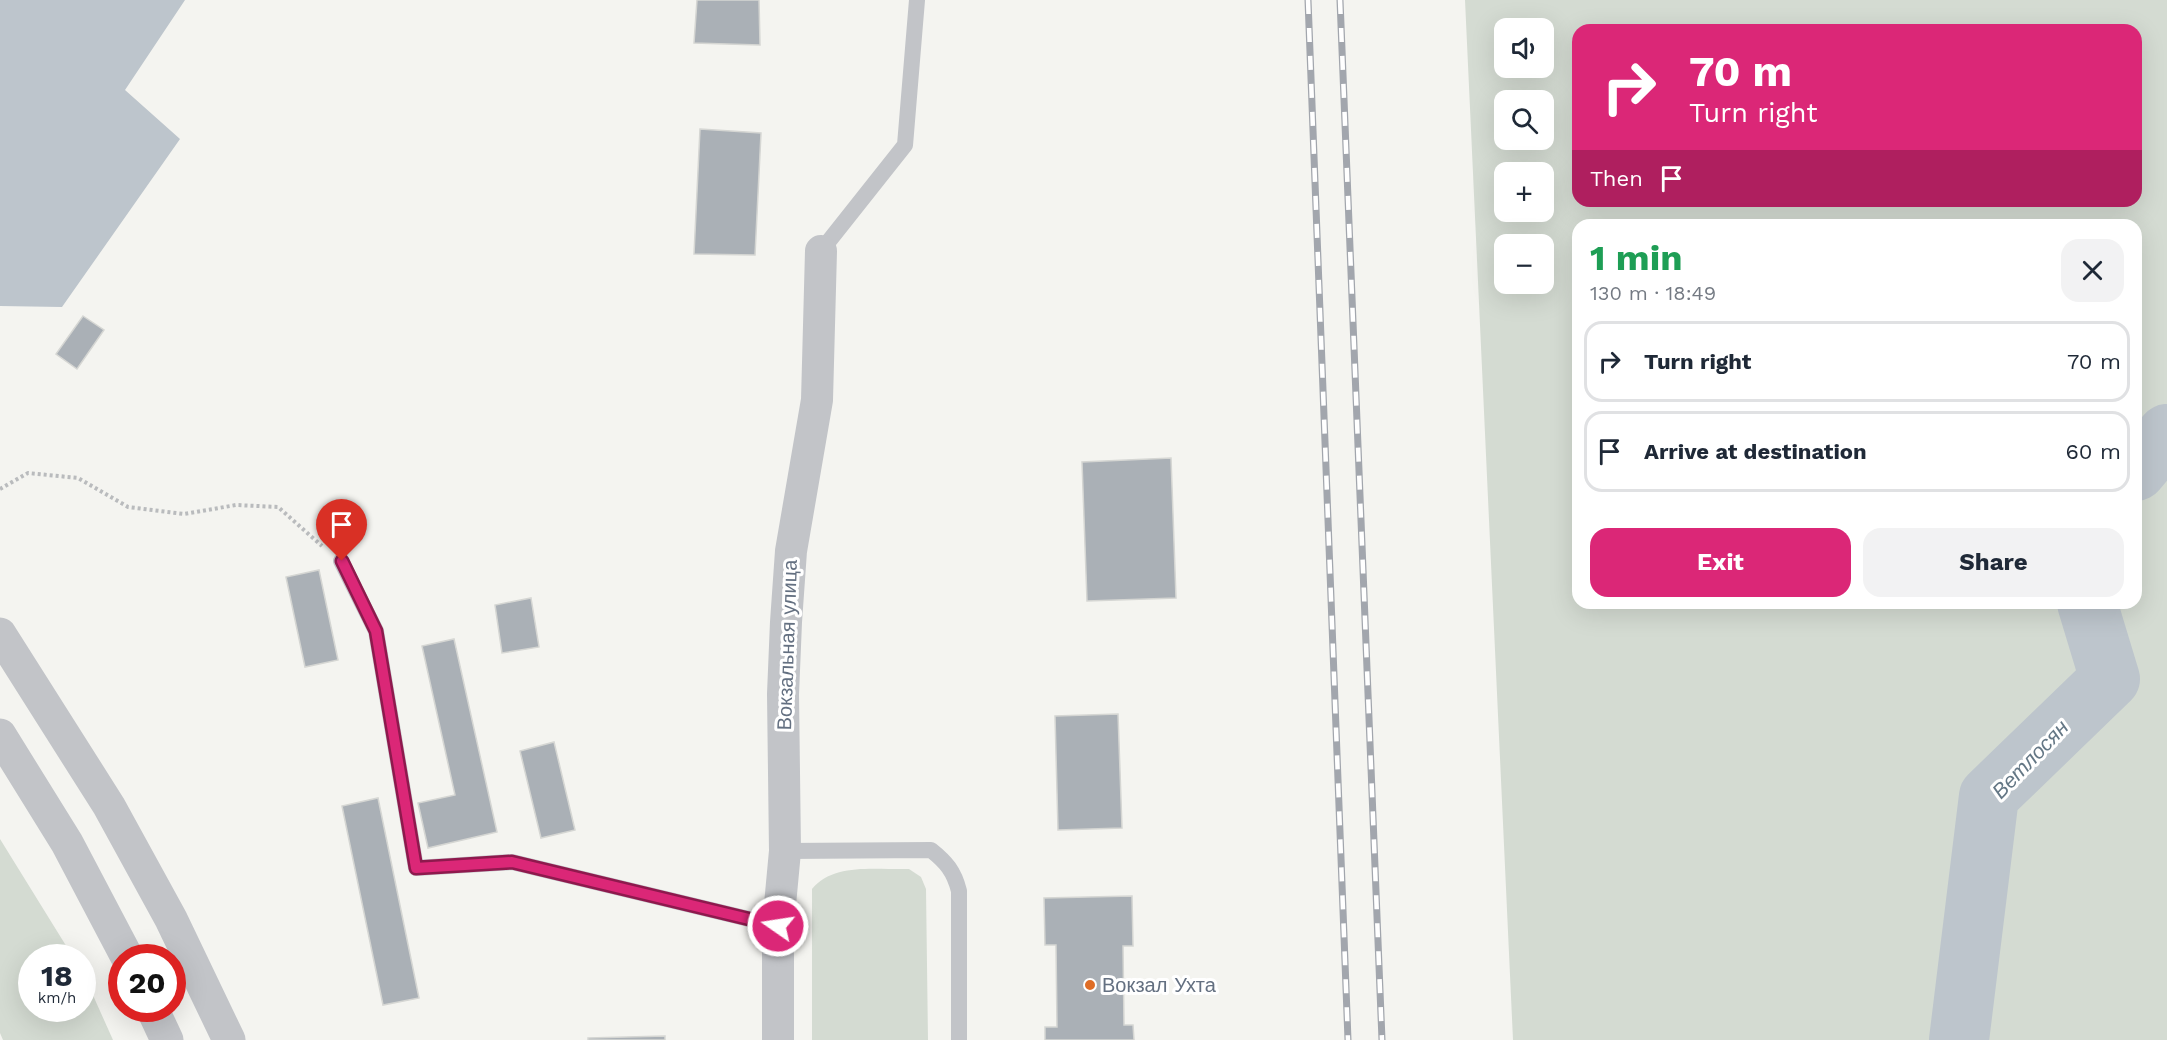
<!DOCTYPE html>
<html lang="en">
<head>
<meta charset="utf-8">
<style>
	:root { --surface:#fff; --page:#f2f2f3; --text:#1f2937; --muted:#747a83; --line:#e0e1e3; --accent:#db2777 }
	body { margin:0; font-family:"Work Sans",sans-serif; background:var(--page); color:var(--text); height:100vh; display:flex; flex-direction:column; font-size:22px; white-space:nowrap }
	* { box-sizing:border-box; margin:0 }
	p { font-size:20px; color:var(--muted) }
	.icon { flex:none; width:33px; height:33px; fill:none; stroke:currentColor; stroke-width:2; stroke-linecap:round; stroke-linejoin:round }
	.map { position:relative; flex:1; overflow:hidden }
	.panel { position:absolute; left:1572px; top:219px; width:570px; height:390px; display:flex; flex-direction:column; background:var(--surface); border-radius:18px; box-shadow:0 6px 24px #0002 }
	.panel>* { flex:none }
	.guide { position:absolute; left:1572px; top:24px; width:570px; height:183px; border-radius:18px; box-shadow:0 6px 24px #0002; background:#db2777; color:#fff; overflow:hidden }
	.controls { position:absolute; left:1494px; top:18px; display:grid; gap:12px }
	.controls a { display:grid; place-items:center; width:60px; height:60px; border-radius:12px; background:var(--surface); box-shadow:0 6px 24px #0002; font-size:30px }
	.speed { position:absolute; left:18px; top:944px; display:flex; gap:12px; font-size:30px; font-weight:700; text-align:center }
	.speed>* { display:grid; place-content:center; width:78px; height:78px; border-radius:50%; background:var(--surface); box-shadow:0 6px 24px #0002; line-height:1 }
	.speed small { font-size:15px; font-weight:400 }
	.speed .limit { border:9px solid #d22; background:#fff; color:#111 }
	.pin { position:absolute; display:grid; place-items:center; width:51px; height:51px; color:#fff; margin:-62px -26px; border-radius:50% 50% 50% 0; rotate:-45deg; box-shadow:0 0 6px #0007 }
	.pin .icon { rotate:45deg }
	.me { position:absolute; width:66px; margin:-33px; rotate:283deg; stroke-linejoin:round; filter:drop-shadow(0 0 4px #0008) }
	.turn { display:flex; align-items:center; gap:21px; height:126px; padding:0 18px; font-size:27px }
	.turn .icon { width:78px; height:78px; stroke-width:2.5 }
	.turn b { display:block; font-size:42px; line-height:51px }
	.then { display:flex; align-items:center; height:57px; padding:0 18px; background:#0003; gap:12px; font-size:22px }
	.round { display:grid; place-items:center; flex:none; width:63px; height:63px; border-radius:18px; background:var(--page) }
	.summary { display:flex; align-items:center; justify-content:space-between; height:102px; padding:0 18px }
	h1 { font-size:36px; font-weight:700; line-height:45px; color:#1e9e55 }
	.button { display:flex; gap:12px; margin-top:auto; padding:12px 18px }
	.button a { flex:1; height:69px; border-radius:18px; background:var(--accent); color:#fff; font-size:24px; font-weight:700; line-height:69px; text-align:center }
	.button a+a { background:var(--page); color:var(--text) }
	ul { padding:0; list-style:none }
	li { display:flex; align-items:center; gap:18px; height:81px; margin:0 12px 9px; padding:0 6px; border:3px solid var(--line); border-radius:18px }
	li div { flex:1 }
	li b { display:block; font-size:22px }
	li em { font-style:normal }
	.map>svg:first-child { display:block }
	.green { fill:#d4dbd2; fill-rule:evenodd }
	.water { fill:#bdc5cc }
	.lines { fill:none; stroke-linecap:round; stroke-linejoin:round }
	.river { stroke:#bdc5cc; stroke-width:60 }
	.building { fill:#aab0b6; stroke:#d5d6d3; stroke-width:1.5 }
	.path { stroke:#b9bbbd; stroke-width:4; stroke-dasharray:3 3; stroke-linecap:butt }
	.service { stroke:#c2c4c8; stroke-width:16 }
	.minor { stroke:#c2c4c8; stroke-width:32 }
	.tertiary { stroke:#c2c4c8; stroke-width:33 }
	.rail-casing { stroke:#a2a6ad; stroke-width:7 }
	.rail { stroke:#fff; stroke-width:4.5; stroke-dasharray:14; stroke-linecap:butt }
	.route-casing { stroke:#8e194d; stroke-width:15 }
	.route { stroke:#db2777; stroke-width:10 }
	.poi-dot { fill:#df6d26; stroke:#fff; stroke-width:2 }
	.labels { text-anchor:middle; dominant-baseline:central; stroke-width:6; stroke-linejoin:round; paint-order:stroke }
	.street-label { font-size:20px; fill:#647081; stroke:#fff }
	.poi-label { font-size:20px; fill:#647081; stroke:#fff; text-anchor:start }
	.water-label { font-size:21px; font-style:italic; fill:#647785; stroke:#fff }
</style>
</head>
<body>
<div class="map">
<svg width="2167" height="1040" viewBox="0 0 2167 1040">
	<rect width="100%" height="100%" fill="#f4f4f0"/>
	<g class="green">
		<path d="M 1465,0 L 2167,0 L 2167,1040 L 1513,1040 ZM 1504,28 L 1544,28 L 1544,68 L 1504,68 ZM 1578,30 L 2136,30 L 2136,201 L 1578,201 ZM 1504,100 L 1544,100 L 1544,140 L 1504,140 ZM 1504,172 L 1544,172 L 1544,212 L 1504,212 ZM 1578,225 L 2136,225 L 2136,603 L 1578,603 ZM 1504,244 L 1544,244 L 1544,284 L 1504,284 Z"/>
		<polygon points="0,839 73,957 32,957 32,1008 82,1008 83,973 113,1040 3,1040 0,1033"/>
		<path d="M 909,869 L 921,877 L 926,889 L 928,1040 L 812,1040 L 812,889 C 833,862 878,870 909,869 Z"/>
	</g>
	<polygon class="water" points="0,0 185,0 125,90 180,139 62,307 0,306"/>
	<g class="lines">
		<g class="river">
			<polyline points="2136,471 2167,434"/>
			<polyline points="1959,1040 1989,796 2110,679 2087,603"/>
		</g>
	</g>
	<g class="building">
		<polygon points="697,0 759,0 760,45 694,43"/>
		<polygon points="700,129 761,133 755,255 694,254"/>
		<polygon points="83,316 104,330 77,369 56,354"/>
		<polygon points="1171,458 1176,598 1087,601 1082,462"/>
		<polygon points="319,570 338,660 305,667 286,577"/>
		<polygon points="531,598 539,647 502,653 495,605"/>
		<polygon points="454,639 497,832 428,848 418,803 455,795 422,646"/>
		<polygon points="1118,714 1122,828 1058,830 1055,716"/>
		<polygon points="554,742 575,830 541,838 520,751"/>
		<polygon points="378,798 419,998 383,1005 342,806"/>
		<polygon points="1132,896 1133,946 1123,946 1124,1025 1133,1025 1134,1040 1045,1040 1045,1027 1057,1027 1056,945 1045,945 1044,898"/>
		<polygon points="665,1036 665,1040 588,1040 588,1038"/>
	</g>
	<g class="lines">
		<polyline class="path" points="0,489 28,473 78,478 128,507 184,514 236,505 278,507 322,546"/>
		<g class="service">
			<polyline points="821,251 905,145 917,0"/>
			<polyline points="341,561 376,631 416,868 512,862 778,926"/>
			<path d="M 785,851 L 931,850 C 946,862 954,871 959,891 L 959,1040"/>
		</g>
		<polyline class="minor" points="778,1040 778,926 785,851 783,694 786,622 791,551 817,400 821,251"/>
		<g class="tertiary">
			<polyline points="0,634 109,806 171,919 229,1040"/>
			<polyline points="0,735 67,843 127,957"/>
			<polyline points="152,1008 167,1040"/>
		</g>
		<g class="rail-casing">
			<g id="rail">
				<polyline points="1308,0 1348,1040"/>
				<polyline points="1340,0 1382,1040"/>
			</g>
		</g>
		<use href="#rail" class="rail"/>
	</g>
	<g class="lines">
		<g class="route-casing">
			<polyline id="route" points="342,561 376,631 416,868 512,862 778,926"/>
		</g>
		<use href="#route" class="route"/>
	</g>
	<circle class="poi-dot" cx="1090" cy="985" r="6"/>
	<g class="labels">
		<g class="street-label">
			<text transform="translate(787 645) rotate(-88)">Вокзальная улица</text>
		</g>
		<g class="poi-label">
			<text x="1102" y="985">Вокзал Ухта</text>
		</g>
		<g class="water-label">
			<text transform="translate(2030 759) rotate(-46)">Ветлосян</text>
		</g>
	</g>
</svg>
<div class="controls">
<a><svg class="icon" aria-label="sound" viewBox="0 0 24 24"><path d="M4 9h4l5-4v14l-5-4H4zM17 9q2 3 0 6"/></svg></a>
<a><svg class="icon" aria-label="search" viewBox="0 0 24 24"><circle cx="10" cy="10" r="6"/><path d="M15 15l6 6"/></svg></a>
<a>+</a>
<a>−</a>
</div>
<div class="speed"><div>18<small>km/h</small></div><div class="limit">20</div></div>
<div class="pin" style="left:342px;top:561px;background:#d93025"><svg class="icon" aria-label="arrive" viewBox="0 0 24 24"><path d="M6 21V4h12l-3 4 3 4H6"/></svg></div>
<svg class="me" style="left:778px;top:926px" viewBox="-20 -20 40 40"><circle r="17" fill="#db2777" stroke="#fff" stroke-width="3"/><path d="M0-11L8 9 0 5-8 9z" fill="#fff"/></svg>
<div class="guide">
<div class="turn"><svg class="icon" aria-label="right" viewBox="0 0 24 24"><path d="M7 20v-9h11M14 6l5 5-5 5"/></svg><div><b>70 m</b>Turn right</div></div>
<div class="then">Then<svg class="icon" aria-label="arrive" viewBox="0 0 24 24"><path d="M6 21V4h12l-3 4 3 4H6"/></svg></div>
</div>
<section class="panel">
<div class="summary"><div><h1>1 min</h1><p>130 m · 18:49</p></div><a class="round"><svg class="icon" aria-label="close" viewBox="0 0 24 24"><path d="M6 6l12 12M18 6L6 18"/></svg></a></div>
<ul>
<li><svg class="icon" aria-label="right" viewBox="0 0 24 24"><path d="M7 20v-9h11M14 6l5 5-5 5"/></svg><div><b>Turn right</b></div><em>70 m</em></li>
<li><svg class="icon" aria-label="arrive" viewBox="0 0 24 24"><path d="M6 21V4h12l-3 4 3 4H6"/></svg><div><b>Arrive at destination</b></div><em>60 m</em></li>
</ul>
<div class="button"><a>Exit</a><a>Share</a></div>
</section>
</div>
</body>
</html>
